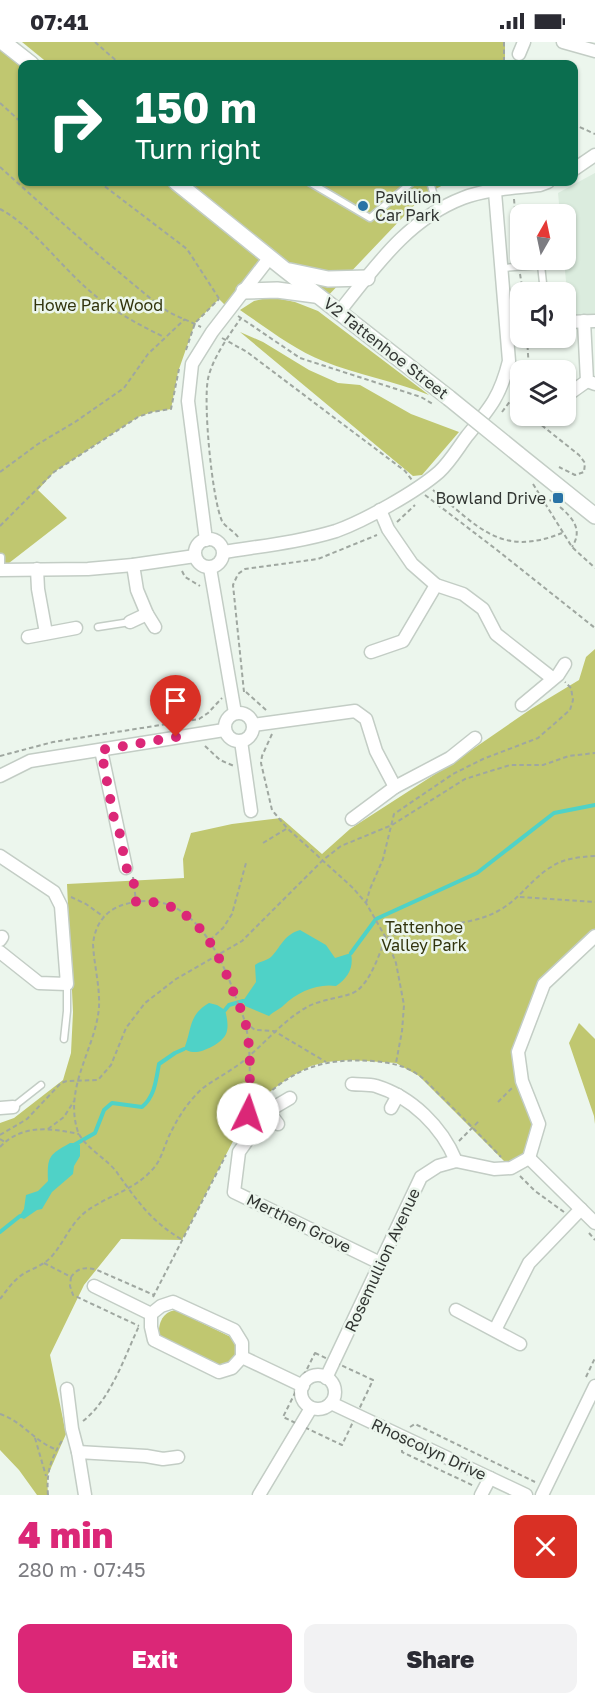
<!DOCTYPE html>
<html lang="en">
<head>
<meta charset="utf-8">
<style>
	:root { --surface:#fff; --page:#f2f2f3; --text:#2b2b33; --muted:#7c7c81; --accent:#db2777 }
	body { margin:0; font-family:"Golos Text",sans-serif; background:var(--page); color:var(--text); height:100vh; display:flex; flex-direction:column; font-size:22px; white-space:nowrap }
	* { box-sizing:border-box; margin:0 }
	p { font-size:20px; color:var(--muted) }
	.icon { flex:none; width:33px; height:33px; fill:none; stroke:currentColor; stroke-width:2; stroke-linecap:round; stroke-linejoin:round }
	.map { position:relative; height:1453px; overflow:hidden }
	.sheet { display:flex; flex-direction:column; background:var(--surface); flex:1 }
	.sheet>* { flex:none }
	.hud { position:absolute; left:18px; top:18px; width:560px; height:126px; border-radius:12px; box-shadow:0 2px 4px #0004; background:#0b6e4f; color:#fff; overflow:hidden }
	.needle { width:39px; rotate:9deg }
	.tools { position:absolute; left:510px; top:162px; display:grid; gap:12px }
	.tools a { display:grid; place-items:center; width:66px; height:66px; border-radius:12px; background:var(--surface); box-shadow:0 2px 4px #0004; font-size:30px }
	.pin { position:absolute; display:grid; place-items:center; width:51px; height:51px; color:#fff; margin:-62px -26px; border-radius:50% 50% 50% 0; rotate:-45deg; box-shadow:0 0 6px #0007 }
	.pin .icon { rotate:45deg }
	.me { position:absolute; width:66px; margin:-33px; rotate:4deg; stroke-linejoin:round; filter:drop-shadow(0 0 4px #0008) }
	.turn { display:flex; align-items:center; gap:21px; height:126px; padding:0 18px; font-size:27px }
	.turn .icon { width:78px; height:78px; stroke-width:2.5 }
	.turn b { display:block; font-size:42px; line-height:51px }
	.round { display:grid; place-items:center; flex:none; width:63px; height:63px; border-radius:12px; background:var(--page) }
	.head { display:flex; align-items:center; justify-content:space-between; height:102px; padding:0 18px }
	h1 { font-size:36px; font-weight:800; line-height:45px; color:var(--accent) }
	.primary-button { display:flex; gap:12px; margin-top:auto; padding:12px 18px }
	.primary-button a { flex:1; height:69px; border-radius:12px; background:var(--accent); color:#fff; font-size:24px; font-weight:800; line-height:69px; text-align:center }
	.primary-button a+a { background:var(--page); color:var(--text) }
	.status { display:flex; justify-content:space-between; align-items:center; height:42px; padding:0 30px; background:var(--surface); direction:ltr }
	.status svg { height:16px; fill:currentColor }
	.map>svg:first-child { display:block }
	.built { fill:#dbecde }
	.green { fill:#c0c770 }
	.water { fill:#4fd2c7 }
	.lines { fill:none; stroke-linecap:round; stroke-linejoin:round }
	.stream { stroke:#4fd2c7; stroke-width:4 }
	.service-casing { stroke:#c3cdc5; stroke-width:9 }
	.minor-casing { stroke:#c3cdc5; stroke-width:15 }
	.tertiary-casing { stroke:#c3cdc5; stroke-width:18 }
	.path { stroke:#9fa7a0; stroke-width:2; stroke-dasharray:4.5 3; stroke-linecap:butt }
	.service { stroke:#fff; stroke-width:6 }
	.minor { stroke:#fff; stroke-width:12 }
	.tertiary { stroke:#fff; stroke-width:15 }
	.tertiary-bridge-casing { stroke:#c3cdc5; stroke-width:18; stroke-linecap:butt }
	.tertiary-bridge { stroke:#fff; stroke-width:15 }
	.route { stroke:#db2777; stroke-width:10; stroke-dasharray:0 18 }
	.poi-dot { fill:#2973a6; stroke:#ecf6ed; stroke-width:2 }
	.labels { text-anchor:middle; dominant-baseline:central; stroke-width:5; stroke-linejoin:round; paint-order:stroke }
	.poi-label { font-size:16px; fill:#323633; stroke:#ecf6ed; text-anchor:start }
	.park-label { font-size:16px; fill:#32340d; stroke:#ecf6ed }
	.street-label { font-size:16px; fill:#323633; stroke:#ecf6ed }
</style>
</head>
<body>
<div class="status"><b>07:41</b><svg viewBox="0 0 49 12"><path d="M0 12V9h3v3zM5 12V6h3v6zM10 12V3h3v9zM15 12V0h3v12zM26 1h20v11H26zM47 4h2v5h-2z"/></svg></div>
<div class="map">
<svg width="595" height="1453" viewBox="0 0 595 1453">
	<rect width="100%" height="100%" fill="#ecf6ed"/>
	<polygon class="built" points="595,131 595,272 569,272 564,218 566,172 560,172 558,151"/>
	<g class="green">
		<polygon points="0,0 22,22 22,140 176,140 270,215 229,267 219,257 195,281 178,330 171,367 152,370 138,375 54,430 38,448 67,476 0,528"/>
		<polygon points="22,0 505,0 505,22 49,22"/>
		<polygon points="186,140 449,140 424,153 324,258"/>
		<path d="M 271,255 L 295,260 L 318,269 L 429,353 C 394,339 358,333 323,319 C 295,308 265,285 240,268 L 254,259 Z"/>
		<polygon points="240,290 263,300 309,328 338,341 360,343 411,372 459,390 422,433 413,434"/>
		<polygon points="595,607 595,894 544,942 518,1010 539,1082 529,1116 511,1126 419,1034 396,1021 350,1018 326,1020 311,1024 290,1035 272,1048 247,1072 182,1198 121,1197 84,1243 50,1313 66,1392 47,1435 48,1453 37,1453 19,1428 0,1408 0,1081 14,1076 63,1038 71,1011 73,970 67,842 184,836 183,817 191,791 232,782 281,776 322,812 350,787 457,718 531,667 579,638 586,615"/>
		<polygon points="579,981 595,997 595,1082 594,1074 569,1001"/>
		<path d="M 175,1268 L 237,1298 L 239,1314 L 225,1326 L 159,1295 C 158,1283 161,1271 175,1268 Z"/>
	</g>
	<g class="water">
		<path d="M 300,888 L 326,903 L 335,916 L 351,911 C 354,926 348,936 336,944 C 318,941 297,950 284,963 C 280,967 274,969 269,974 L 245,964 L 243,959 L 256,940 L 255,923 C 260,919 267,919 272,914 C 282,903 284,893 300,888 Z"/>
		<path d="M 209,961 L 217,963 L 225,968 C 227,975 229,985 226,992 C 222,1001 203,1011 193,1010 C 190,1010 187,1008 184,1007 C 192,988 188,973 209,961 Z"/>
		<path d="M 70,1101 L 77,1101 L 80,1103 L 80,1114 L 74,1124 L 73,1132 L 52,1150 L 42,1167 L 37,1168 L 24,1177 L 19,1175 L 24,1167 L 26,1153 L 38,1149 L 48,1139 C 47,1114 49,1113 70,1101 Z"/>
	</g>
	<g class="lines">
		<g class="stream">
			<polyline points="351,911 376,877 477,831 554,771 595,763"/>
			<polyline points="225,968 229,963 243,959"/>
			<path d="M 74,1103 L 95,1091 L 104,1068 L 112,1061 L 142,1065 C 155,1054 156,1038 159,1022 L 175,1011 L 184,1007"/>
			<polyline points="0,1190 20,1174"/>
		</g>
		<g class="service-casing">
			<g id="service">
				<polyline points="309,140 370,176 412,140"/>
				<polyline points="430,140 438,167"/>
				<polyline points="502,226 541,223 544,250"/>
				<polyline points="1,515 1,528"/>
				<polyline points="98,585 130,580"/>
				<polyline points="64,997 67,969 67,942"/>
				<polyline points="13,1065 41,1043"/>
			</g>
		</g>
		<g class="minor-casing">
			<g id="minor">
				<polyline points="563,0 595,9"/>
				<polyline points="519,12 524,0"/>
				<polyline points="573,128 595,113"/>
				<path d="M 339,270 C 375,225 408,177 463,156 C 486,147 515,146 540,143 L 548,140"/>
				<polyline points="584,279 587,339 595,342"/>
				<polyline points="566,280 595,279"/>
				<polyline points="508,284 520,283"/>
				<polyline points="566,354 587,339"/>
				<polyline points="380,468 388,487 412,522 436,543 463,552 483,567 496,592 552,636"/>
				<circle cx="209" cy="511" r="14"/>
				<polyline points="206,498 188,359 192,322 212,290 270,215"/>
				<path d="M 224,510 C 261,504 300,500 336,489 C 364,479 416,450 439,430 C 450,420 458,406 467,394 C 490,366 500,355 509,319 L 495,150"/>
				<polyline points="210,526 235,671"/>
				<polyline points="37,527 38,547 46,591"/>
				<polyline points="0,528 88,527 133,523 195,514"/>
				<polyline points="147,572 155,585"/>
				<polyline points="130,580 147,572 137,548 133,523"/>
				<polyline points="28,595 76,586"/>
				<polyline points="371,610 403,599 436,543"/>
				<polyline points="522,663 558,633 565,622"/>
				<circle cx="239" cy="685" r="14"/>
				<polyline points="253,683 355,669 366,677 376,709 395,745"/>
				<polyline points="241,699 251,769"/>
				<polyline points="101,708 126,826"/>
				<polyline points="0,734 30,719 224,688"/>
				<polyline points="352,777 395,745 450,716 475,696"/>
				<polyline points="0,814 54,850 61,864 67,942 39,941 0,910"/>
				<polyline points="0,898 2,895"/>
				<path d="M 352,1042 C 360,1043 368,1042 376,1044 C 412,1055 442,1085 456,1119"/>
				<polyline points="290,1056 268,1069 239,1110 234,1150 380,1221"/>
				<polyline points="0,1066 13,1065"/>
				<polyline points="391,1066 398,1053"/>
				<polyline points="268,1069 278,1082"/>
				<polyline points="529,1116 595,1181"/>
				<polyline points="94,1244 151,1272"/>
				<polyline points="456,1268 520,1302"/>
				<polyline points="495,1288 529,1221 581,1167"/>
				<polyline points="242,1315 242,1301 234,1288 173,1260 161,1264 151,1272 151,1285 154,1298 219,1330 232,1326 242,1315 303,1344"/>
				<circle cx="318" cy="1350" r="17"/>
				<polyline points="326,1336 421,1135 438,1124 456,1119 494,1127 511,1126 529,1116 539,1082 522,1039 518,1010 544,942 595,894"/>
				<polyline points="67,1347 72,1387 78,1410"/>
				<polyline points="331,1361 526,1453"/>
				<polyline points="85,1453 78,1410 146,1414 163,1417 178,1415"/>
				<polyline points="259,1453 311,1366"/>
				<polyline points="481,1453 490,1436"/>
				<polyline points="542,1453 595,1344"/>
			</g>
		</g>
		<g class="tertiary-casing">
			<g id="tertiary">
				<polyline points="3,0 31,22"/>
				<polyline points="176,140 284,227 449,356"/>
				<polyline points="290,229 328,237 367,236"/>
				<polyline points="244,249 277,248 315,253"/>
				<polyline points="518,412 595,474"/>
			</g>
		</g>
		<g class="path">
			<polyline points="95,0 120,22"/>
			<polyline points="504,0 504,22"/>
			<polyline points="0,61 22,81"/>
			<polyline points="573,82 595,92"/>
			<path d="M 0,125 C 52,172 105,220 160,264 C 171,273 188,278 201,285"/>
			<polyline points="99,140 187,207 220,258"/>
			<polyline points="514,157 519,217"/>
			<path d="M 0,167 C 29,182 58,220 82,242 C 106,265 135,281 164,295"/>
			<polyline points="520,232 523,250"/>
			<polyline points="238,274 300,316 421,355 433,362"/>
			<polyline points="222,296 247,310 405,429 412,438"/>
			<polyline points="527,296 529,328"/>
			<polyline points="186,308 195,281 219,257"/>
			<polyline points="511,359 520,366"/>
			<polyline points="502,370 520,346"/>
			<polyline points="530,374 579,413 585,421 584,430 575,433 559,425"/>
			<polyline points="0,430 38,402 75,380 124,346 148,312 185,277"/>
			<polyline points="533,442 572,505 595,526"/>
			<path d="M 433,448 C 478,484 500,516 562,491"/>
			<polyline points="425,453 497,508 595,586"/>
			<polyline points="542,457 554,459"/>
			<path d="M 560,465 C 573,476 583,488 572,505"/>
			<polyline points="397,480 415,463"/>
			<polyline points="0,484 54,430 138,375 152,370 171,367 179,327"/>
			<path d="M 238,495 C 234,489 225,485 222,479 C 212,457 203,361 208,337 C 212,317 229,293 241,276"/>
			<polyline points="182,529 185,535 200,544"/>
			<polyline points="244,650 233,543 238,532 245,527 318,517 377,493"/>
			<polyline points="246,650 267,669"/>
			<polyline points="272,692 262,714 261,721 272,768 287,786 353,846 366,861 386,896 396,921 404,963 402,989 396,1021"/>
			<polyline points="205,704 220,718 234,724"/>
			<polyline points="0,714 53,700 199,677 208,671 222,656"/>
			<polyline points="263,801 286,787"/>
			<polyline points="133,835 136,859"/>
			<polyline points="71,855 86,862 104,875"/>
			<polyline points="520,855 595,860"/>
			<polyline points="366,861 370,847 383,817 394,772 453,732 483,717 538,696 570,668 573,658 571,646 565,640"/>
			<polyline points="210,898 223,886 232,872 246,821"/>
			<polyline points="245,980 255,988 274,989 326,1020"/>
			<path d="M 261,1058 C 296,1025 325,1016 373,1019 C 391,1021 405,1023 420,1034 C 428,1040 435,1049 443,1056 C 463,1076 482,1095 501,1115"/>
			<polyline points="498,1060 513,1045"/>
			<polyline points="48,1087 64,1075 74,1059"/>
			<polyline points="240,1087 247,1072 255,1065"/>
			<polyline points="0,1093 27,1077 61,1041 67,1039 98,1038 111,1023 126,986 145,961 176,937 242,899 323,818 341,804 392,783 465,737 510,723 543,723 569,714 595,711"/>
			<polyline points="0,1097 5,1100"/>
			<polyline points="459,1099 480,1078"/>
			<path d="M 0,1105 C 22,1082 50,1086 79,1092"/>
			<polyline points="520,1134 535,1149 564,1170"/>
			<polyline points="589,1191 595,1198"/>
			<path d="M 181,1197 C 151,1179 138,1160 118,1132 C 109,1118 84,1105 78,1090 C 63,1045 96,1006 99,965 C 100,944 94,923 93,902 C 95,882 106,867 126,862 C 187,845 216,903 234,950 C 237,960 242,970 245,980 C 252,1010 250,1042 247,1072"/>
			<path d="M 44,1221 L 71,1235 C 78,1225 86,1225 97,1228 L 154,1253"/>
			<polyline points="71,1235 70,1244 73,1253 139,1284"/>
			<polyline points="153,1255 226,1113"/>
			<path d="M 0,1257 C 7,1248 14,1237 25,1231 C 34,1226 44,1223 52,1214 C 65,1199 71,1180 88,1168 C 108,1154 133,1148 150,1130 C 161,1120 163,1107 169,1094 C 177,1077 188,1059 203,1046 C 218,1035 235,1027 248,1015 C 268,998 284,978 307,965 C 323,956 348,956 358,948 C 372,936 379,912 386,896 C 398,892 409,887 422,885 C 448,882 474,882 498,869 C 519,858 531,837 551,825 C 564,816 580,815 595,814"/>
			<polygon points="315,1311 373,1338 342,1403 283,1375"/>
			<polyline points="586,1335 595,1316"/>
			<path d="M 0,1372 C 22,1379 34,1399 55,1407"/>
			<path d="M 83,1379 C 111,1357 124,1316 139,1284"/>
			<polyline points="410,1385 415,1382 535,1440"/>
			<polyline points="35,1396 46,1434"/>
			<polyline points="402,1408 402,1410 474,1444"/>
			<path d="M 48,1453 C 46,1430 51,1416 63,1397"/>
		</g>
		<use href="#service" class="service"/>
		<use href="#minor" class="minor"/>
		<use href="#tertiary" class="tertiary"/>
		<g class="tertiary-bridge-casing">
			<polyline id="tertiary-bridge" points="449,356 518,412"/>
		</g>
		<use href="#tertiary-bridge" class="tertiary-bridge"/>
	</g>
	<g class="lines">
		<path class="route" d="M 176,695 L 101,708 L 115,782 L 120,792 L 126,826 L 130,828 L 133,835 L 136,860 C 192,855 216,904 233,949 C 237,959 242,969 245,979 C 252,1009 250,1042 248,1072"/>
	</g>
	<g class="poi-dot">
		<circle cx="363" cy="164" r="6"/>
		<rect x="552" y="450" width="12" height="12" rx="3"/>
	</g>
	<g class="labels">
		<g class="poi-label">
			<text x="375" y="155">Pavillion<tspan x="375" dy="18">Car Park</tspan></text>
			<text x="546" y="456" text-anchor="end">Bowland Drive</text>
		</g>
		<g class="park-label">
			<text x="98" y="263">Howe Park Wood</text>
			<text x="424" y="885">Tattenhoe<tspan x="424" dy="18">Valley Park</tspan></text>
		</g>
		<g class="street-label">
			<text transform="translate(386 306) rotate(38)">V2 Tattenhoe Street</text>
			<text transform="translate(299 1181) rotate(26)">Merthen Grove</text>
			<text transform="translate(382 1218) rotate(-65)">Rosemullion Avenue</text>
			<text transform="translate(429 1407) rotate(25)">Rhoscolyn Drive</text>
		</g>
	</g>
</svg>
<div class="tools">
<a><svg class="needle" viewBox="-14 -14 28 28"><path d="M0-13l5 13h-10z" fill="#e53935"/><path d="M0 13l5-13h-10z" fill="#7c7c81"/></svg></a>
<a><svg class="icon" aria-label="sound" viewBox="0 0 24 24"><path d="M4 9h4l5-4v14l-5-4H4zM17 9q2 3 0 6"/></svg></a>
<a><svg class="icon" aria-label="layers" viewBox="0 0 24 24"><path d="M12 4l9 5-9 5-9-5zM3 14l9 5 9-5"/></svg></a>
</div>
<div class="pin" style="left:176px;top:695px;background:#d93025"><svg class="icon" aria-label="arrive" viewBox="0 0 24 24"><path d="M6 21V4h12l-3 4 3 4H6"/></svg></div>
<svg class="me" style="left:248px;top:1072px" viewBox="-20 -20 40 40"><circle r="19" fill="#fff"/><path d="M0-13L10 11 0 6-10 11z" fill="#db2777"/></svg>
<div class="hud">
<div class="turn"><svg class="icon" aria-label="right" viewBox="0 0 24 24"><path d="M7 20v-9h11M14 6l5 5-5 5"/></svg><div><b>150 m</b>Turn right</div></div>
</div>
</div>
<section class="sheet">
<div class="head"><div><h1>4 min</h1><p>280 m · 07:45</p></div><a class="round" style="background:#d93025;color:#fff"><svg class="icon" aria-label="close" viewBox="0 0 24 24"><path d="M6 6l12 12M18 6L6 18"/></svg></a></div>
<div class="primary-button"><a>Exit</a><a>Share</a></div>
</section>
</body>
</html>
